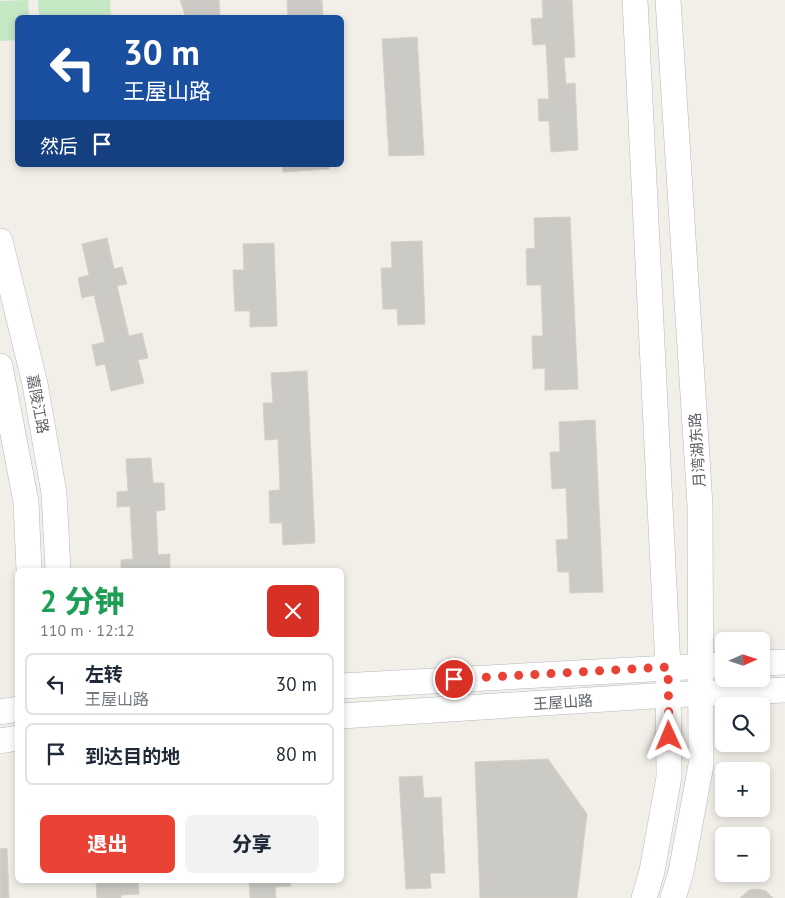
<!DOCTYPE html>
<html lang="zh">
<head>
<meta charset="utf-8">
<style>
	:root { --surface:#fff; --page:#f2f2f3; --text:#1f2937; --muted:#747a83; --line:#e0e1e3; --accent:#ea4335 }
	body { margin:0; font-family:"PT Sans","Noto Sans SC",sans-serif; background:var(--page); color:var(--text); height:100vh; display:flex; flex-direction:column; font-size:19px; white-space:nowrap }
	* { box-sizing:border-box; margin:0 }
	p { font-size:16px; color:var(--muted) }
	.icon { flex:none; width:28px; height:28px; fill:none; stroke:currentColor; stroke-width:2; stroke-linecap:round; stroke-linejoin:round }
	.map { position:relative; flex:1; overflow:hidden }
	.sheet { position:absolute; left:15px; top:568px; width:329px; height:315px; display:flex; flex-direction:column; background:var(--surface); border-radius:8px; box-shadow:0 2px 8px #0003 }
	.sheet>* { flex:none }
	.hud { position:absolute; left:15px; top:15px; width:329px; height:152px; border-radius:8px; box-shadow:0 2px 8px #0003; background:#1a4fa0; color:#fff; overflow:hidden }
	.needle { width:32px; rotate:87deg }
	.tools { position:absolute; left:715px; top:632px; display:grid; gap:10px }
	.tools a { display:grid; place-items:center; width:55px; height:55px; border-radius:8px; background:var(--surface); box-shadow:0 2px 8px #0003; font-size:25px }
	.pin { position:absolute; display:grid; place-items:center; width:42px; height:42px; color:#fff; margin:-21px; border:2px solid #fff; border-radius:50%; box-shadow:0 1px 5px #0007 }
	.me { position:absolute; width:55px; margin:-28px; rotate:359deg; stroke-linejoin:round; filter:drop-shadow(0 0 4px #0008) }
	.turn { display:flex; align-items:center; gap:18px; height:105px; padding:0 25px; font-size:22px }
	.turn .icon { width:65px; height:65px; stroke-width:2.5 }
	.turn b { display:block; font-size:35px; line-height:42px }
	.then { display:flex; align-items:center; height:48px; padding:0 25px; background:#0003; gap:10px; font-size:19px }
	.round { display:grid; place-items:center; flex:none; width:52px; height:52px; border-radius:8px; background:var(--page) }
	.summary { display:flex; align-items:center; justify-content:space-between; height:85px; padding:0 25px }
	h1 { font-size:30px; font-weight:800; line-height:38px; color:#1e9e55 }
	.cta { display:flex; gap:10px; margin-top:auto; padding:10px 25px }
	.cta a { flex:1; height:58px; border-radius:8px; background:var(--accent); color:#fff; font-size:20px; font-weight:800; line-height:58px; text-align:center }
	.cta a+a { background:var(--page); color:var(--text) }
	ul { padding:0; list-style:none }
	li { display:flex; align-items:center; gap:15px; height:62px; margin:0 10px 8px; padding:0 15px; border:2px solid var(--line); border-radius:8px }
	li div { flex:1 }
	li b { display:block; font-size:19px }
	li em { font-style:normal }
	.map>svg:first-child { display:block }
	.green { fill:#c5e8c5 }
	.building { fill:#cccac5; stroke:#d6d1c6 }
	.lines { fill:none; stroke-linecap:round; stroke-linejoin:round }
	.minor-casing { stroke:#b5b8bc; stroke-width:26 }
	.minor { stroke:#fff; stroke-width:25 }
	.route { stroke:#ea4335; stroke-width:9; stroke-dasharray:0 16.2 }
	.labels { text-anchor:middle; dominant-baseline:central; stroke-width:4; stroke-linejoin:round; paint-order:stroke }
	.street-label { font-size:15px; fill:#5f6368; stroke:#fff }
</style>
</head>
<body>
<div class="map">
<svg width="785" height="898" viewBox="0 0 785 898">
	<rect width="100%" height="100%" fill="#f1efe8"/>
	<g class="green">
		<polygon points="28,0 29,17 18,18 17,40 0,41 0,1"/>
		<polygon points="38,0 110,0 111,17 39,17"/>
	</g>
	<g class="building">
		<polygon points="180,0 219,0 220,18 186,18"/>
		<polygon points="287,0 322,0 323,18 288,18"/>
		<polygon points="542,0 572,0 575,57 564,58 566,84 575,83 578,150 551,152 549,121 539,121 538,99 549,99 546,44 533,45 531,19 543,18"/>
		<polygon points="417,37 424,155 389,156 382,39"/>
		<polygon points="282,165 329,165 329,169 283,172"/>
		<polygon points="570,217 578,389 545,390 545,368 533,369 532,336 543,336 541,285 527,285 526,249 535,248 534,218"/>
		<polygon points="107,238 114,269 122,267 127,284 117,286 129,336 142,333 148,358 138,360 144,383 111,391 105,364 96,366 92,345 105,342 94,295 82,298 78,278 89,275 82,244"/>
		<polygon points="422,241 425,324 398,325 397,309 383,309 381,268 392,268 391,242"/>
		<polygon points="274,243 277,326 250,327 250,311 235,311 233,270 244,270 243,244"/>
		<polygon points="307,371 315,543 283,545 282,523 270,523 269,491 280,490 278,439 265,440 263,403 273,403 271,373"/>
		<polygon points="595,420 603,592 570,593 569,572 558,572 556,540 568,539 566,488 552,489 550,452 560,452 559,422"/>
		<polygon points="151,458 153,483 164,483 165,510 156,511 158,555 170,554 170,570 121,570 121,560 133,559 130,506 117,507 117,492 128,491 126,459"/>
		<polygon points="548,759 587,814 577,898 480,898 475,762"/>
		<polygon points="422,776 424,798 441,797 445,873 430,873 431,888 406,889 399,777"/>
		<polygon points="7,848 9,898 0,898 0,849"/>
		<polygon points="96,880 138,880 139,894 121,895 121,898 97,898"/>
		<polygon points="249,880 290,880 291,886 275,887 276,898 250,898"/>
		<polygon points="758,889 766,891 773,898 740,898 749,890"/>
	</g>
	<g class="lines">
		<g class="minor-casing">
			<g id="minor">
				<polyline points="635,0 668,667 669,777 652,871 644,898"/>
				<polyline points="668,0 700,505 701,765 681,872 673,898"/>
				<polyline points="0,241 35,384 54,493 58,570"/>
				<polyline points="0,366 26,502 29,570"/>
				<polyline points="761,663 785,662"/>
				<polyline points="341,686 724,665"/>
				<polyline points="0,712 18,709"/>
				<polyline points="341,716 668,695 785,690"/>
				<polyline points="0,741 18,738"/>
			</g>
		</g>
		<use href="#minor" class="minor"/>
	</g>
	<g class="lines">
		<polyline class="route" points="454,679 668,667 669,736"/>
	</g>
	<g class="labels">
		<g class="street-label">
			<text transform="translate(38 404) rotate(79)">嘉陵江路</text>
			<text transform="translate(697 450) rotate(-94)">月湾湖东路</text>
			<text transform="translate(563 702) rotate(-4)">王屋山路</text>
		</g>
	</g>
</svg>
<div class="tools">
<a><svg class="needle" viewBox="-14 -14 28 28"><path d="M0-13l5 13h-10z" fill="#e53935"/><path d="M0 13l5-13h-10z" fill="#747a83"/></svg></a>
<a><svg class="icon" aria-label="search" viewBox="0 0 24 24"><circle cx="10" cy="10" r="6"/><path d="M15 15l6 6"/></svg></a>
<a>+</a>
<a>−</a>
</div>
<div class="pin" style="left:454px;top:679px;background:#d93025"><svg class="icon" aria-label="arrive" viewBox="0 0 24 24"><path d="M6 21V4h12l-3 4 3 4H6"/></svg></div>
<svg class="me" style="left:669px;top:736px" viewBox="-20 -20 40 40"><path d="M0-17L14 15 0 8-14 15z" fill="#ea4335" stroke="#fff" stroke-width="4"/></svg>
<div class="hud">
<div class="turn"><svg class="icon" aria-label="left" viewBox="0 0 24 24"><path d="M17 20v-9H6M10 6l-5 5 5 5"/></svg><div><b>30 m</b>王屋山路</div></div>
<div class="then">然后<svg class="icon" aria-label="arrive" viewBox="0 0 24 24"><path d="M6 21V4h12l-3 4 3 4H6"/></svg></div>
</div>
<section class="sheet">
<div class="summary"><div><h1>2 分钟</h1><p>110 m · 12:12</p></div><a class="round" style="background:#d93025;color:#fff"><svg class="icon" aria-label="close" viewBox="0 0 24 24"><path d="M6 6l12 12M18 6L6 18"/></svg></a></div>
<ul>
<li><svg class="icon" aria-label="left" viewBox="0 0 24 24"><path d="M17 20v-9H6M10 6l-5 5 5 5"/></svg><div><b>左转</b><p>王屋山路</p></div><em>30 m</em></li>
<li><svg class="icon" aria-label="arrive" viewBox="0 0 24 24"><path d="M6 21V4h12l-3 4 3 4H6"/></svg><div><b>到达目的地</b></div><em>80 m</em></li>
</ul>
<div class="cta"><a>退出</a><a>分享</a></div>
</section>
</div>
</body>
</html>
